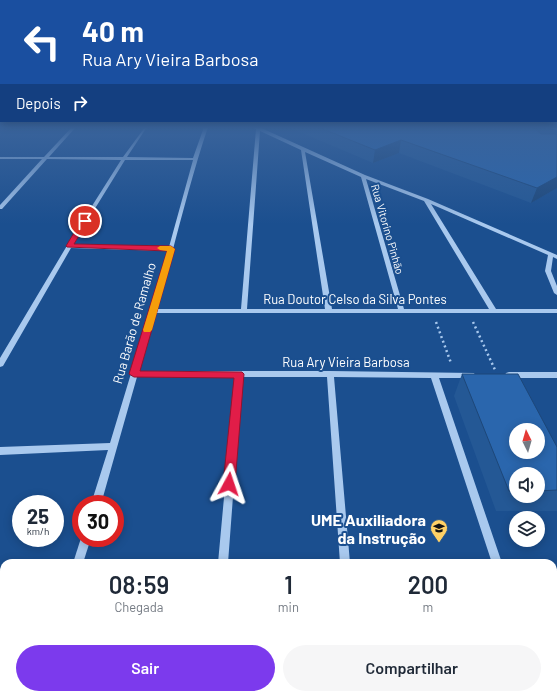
<!DOCTYPE html>
<html lang="pt">
<head>
<meta charset="utf-8">
<style>
	:root { --surface:#fff; --page:#f6f6f7; --text:#1f2937; --muted:#747a83; --accent:#7c3aed }
	body { margin:0; font-family:Barlow,sans-serif; background:var(--page); color:var(--text); height:100vh; display:flex; flex-direction:column; font-size:15px; white-space:nowrap }
	* { box-sizing:border-box; margin:0 }
	p { font-size:13px; color:var(--muted) }
	.icon { flex:none; width:22px; height:22px; fill:none; stroke:currentColor; stroke-width:2; stroke-linecap:round; stroke-linejoin:round }
	.map { position:relative; flex:1; overflow:hidden }
	.side { position:absolute; left:0px; top:559px; width:557px; height:140px; display:flex; flex-direction:column; background:var(--surface); border-radius:12px 12px 0 0; box-shadow:0 2px 10px #0003 }
	.side>* { flex:none }
	.guide { position:absolute; left:0px; top:0px; width:557px; height:122px; box-shadow:0 2px 10px #0003; background:#1a4fa0; color:#fff; overflow:hidden }
	.needle { width:26px; rotate:355deg }
	.buttons { position:absolute; left:509px; top:423px; display:grid; gap:8px }
	.buttons a { display:grid; place-items:center; width:36px; height:36px; border-radius:50%; background:var(--surface); box-shadow:0 2px 10px #0003; font-size:20px }
	.speed { position:absolute; left:12px; top:495px; display:flex; gap:8px; font-size:20px; font-weight:700; text-align:center }
	.speed>* { display:grid; place-content:center; width:52px; height:52px; border-radius:50%; background:var(--surface); box-shadow:0 2px 10px #0003; line-height:1 }
	.speed small { font-size:10px; font-weight:400 }
	.speed .limit { border:6px solid #d22; background:#fff; color:#111 }
	.pin { position:absolute; display:grid; place-items:center; width:34px; height:34px; color:#fff; margin:-17px; border:2px solid #fff; border-radius:50%; box-shadow:0 1px 4px #0007 }
	.me { position:absolute; width:44px; margin:-22px; rotate:5deg; stroke-linejoin:round; filter:drop-shadow(0 0 3px #0008) }
	.turn { display:flex; align-items:center; gap:14px; height:84px; padding:0 16px; font-size:18px }
	.turn .icon { width:52px; height:52px; stroke-width:2.5 }
	.turn b { display:block; font-size:28px; line-height:34px }
	.then { display:flex; align-items:center; height:38px; padding:0 16px; background:#0003; gap:8px; font-size:15px }
	.eta { display:flex; justify-content:space-evenly; align-items:center; height:68px; text-align:center }
	.eta b { font-size:24px; font-weight:600; line-height:28px }
	.button { display:flex; gap:8px; margin-top:auto; padding:8px 16px }
	.button a { flex:1; height:46px; border-radius:24px; background:var(--accent); color:#fff; font-size:16px; font-weight:600; line-height:46px; text-align:center }
	.button a+a { background:var(--page); color:var(--text) }
	.map>svg:first-child { display:block }
	.lines { fill:none; stroke-linecap:round; stroke-linejoin:round }
	.path { stroke:#a9c9ee; stroke-width:2.5; stroke-dasharray:2 3; stroke-linecap:butt }
	.minor { fill:#a9c9ee; fill-rule:evenodd }
	.major { fill:#f0f6ff; fill-rule:evenodd }
	.wall { fill:#245895; fill-rule:evenodd }
	.shaded-wall { fill:#1d4779 }
	.building { fill:#2a66ad; stroke:#1d4779; fill-rule:evenodd }
	.route { fill:#e11d48; stroke:#92132f }
	.slow { fill:#f59e0b }
	.labels { text-anchor:middle; dominant-baseline:central; stroke-width:4; stroke-linejoin:round; paint-order:stroke }
	.far-street-label { font-size:11px; fill:#fff; stroke:#1b4f8f }
	.street-label { font-size:13px; fill:#fff; stroke:#1b4f8f }
	.near-poi-label { font-size:16px; font-weight:bold; fill:#fff; stroke:#1b4f8f; text-anchor:end }
</style>
</head>
<body>
<div class="map">
<svg width="557" height="699" viewBox="0 0 557 699">
	<rect width="100%" height="100%" fill="#1b4f8f"/>
	<g class="lines">
		<g class="path">
			<polyline points="436,322 451,363"/>
			<polyline points="473,322 496,372"/>
		</g>
		<g class="minor">
			<path d="M 72,127 L 76,127 L 49,157 L 123,157 L 145,127 L 147,127 L 127,157 L 193,158 L 204,127 L 208,127 C 188,187 174,248 157,309 L 241,309 L 256,129 L 253,127 L 259,127 L 365,175 L 428,199 L 557,255 L 557,259 L 553,257 L 551,271 L 557,286 L 557,295 L 554,293 L 545,271 L 548,255 L 431,204 L 496,309 L 557,309 L 557,313 L 155,313 L 139,371 L 330,371 L 474,373 L 475,375 L 474,377 L 471,378 L 439,378 L 502,563 L 492,563 L 431,378 L 334,377 L 350,563 L 340,563 L 327,377 L 242,377 L 228,563 L 218,563 L 235,377 L 137,377 L 101,504 L 91,504 L 108,450 L 0,455 L 0,447 L 110,443 L 168,251 L 71,248 L 3,366 L 0,367 L 0,358 L 68,244 L 121,160 L 47,159 L 2,209 L 0,209 L 0,205 L 42,159 L 0,159 L 0,157 L 44,157 ZM 260,131 L 301,150 L 325,309 L 247,309 ZM 305,152 L 361,177 L 398,309 L 332,309 ZM 125,160 L 193,160 L 169,247 L 73,244 ZM 366,179 L 424,201 L 489,309 L 404,309 Z"/>
			<polygon points="509,372 557,372 557,378 509,378 506,377 505,375 506,373"/>
			<polygon points="81,538 91,538 83,563 73,563"/>
			<polygon points="33,695 45,695 44,699 32,699"/>
			<rect x="205" y="695" width="12" height="4"/>
			<rect x="350" y="695" width="12" height="4"/>
			<polygon points="536,695 548,695 549,699 537,699"/>
		</g>
		<polygon class="major" points="549,127 557,127 557,130 550,128"/>
	</g>
	<g class="wall">
		<polygon points="288,127 533,127 541,134 557,135 557,188 531,203 399,153 373,163"/>
		<path d="M 462,374 L 557,447 L 557,511 L 496,511 L 454,396 ZM 516,474 L 538,474 L 538,496 L 516,496 Z"/>
	</g>
	<g class="shaded-wall">
		<polygon points="401,140 399,153 373,163 375,150"/>
		<polygon points="557,177 557,188 531,203 537,188"/>
	</g>
	<g class="building">
		<polygon points="318,127 533,127 541,134 555,134 557,135 557,177 537,188 401,140 375,150"/>
		<path d="M 462,374 L 518,374 L 557,447 L 557,490 L 538,491 L 538,474 L 516,474 L 516,491 L 509,491 ZM 516,430 L 538,430 L 538,452 L 516,452 Z"/>
	</g>
	<linearGradient id="sky" x2="0" y2="1"><stop stop-color="#0f2b4f"/><stop offset="0.57" stop-color="#39639b"/><stop offset="1" stop-color="#39639b" stop-opacity="0"/></linearGradient>
	<rect width="557" height="224" fill="url(#sky)"/>
	<polygon class="route" points="85,219 88,221 74,244 171,246 175,249 140,371 242,372 244,374 235,484 234,488 229,490 225,488 223,484 234,378 134,377 129,374 167,251 67,247 66,246 81,221"/>
	<polygon class="slow" points="171,246 175,249 152,330 150,332 144,332 143,330 167,251 160,250 157,248 160,246"/>
	<defs>
		<g id="school-pin" transform="scale(0.9)"><path d="M0 17L-7.5 6A9.5 9.5 0 1 1 7.5 6Z" fill="#ffd166" stroke="#1b4f8f"/><path d="M0-5L7-2L0 1L-7-2ZM-4 1L0 2.5L4 1V4Q0 6-4 4Z" fill="#111"/></g>
	</defs>
	<g fill-rule="evenodd">
		<use href="#school-pin" x="439" y="528"/>
	</g>
	<g class="labels">
		<g class="far-street-label">
			<text transform="translate(388 229) rotate(74)">Rua Vitorino Pinhão</text>
		</g>
		<g class="street-label">
			<text x="355" y="299">Rua Doutor Celso da Silva Pontes</text>
			<text transform="translate(134 323) rotate(-74)">Rua Barão de Ramalho</text>
			<text x="346" y="362">Rua Ary Vieira Barbosa</text>
		</g>
		<g class="near-poi-label">
			<text x="426" y="519">UME Auxiliadora<tspan x="426" dy="18">da Instrução</tspan></text>
		</g>
	</g>
</svg>
<div class="buttons">
<a><svg class="needle" viewBox="-14 -14 28 28"><path d="M0-13l5 13h-10z" fill="#e53935"/><path d="M0 13l5-13h-10z" fill="#747a83"/></svg></a>
<a><svg class="icon" aria-label="sound" viewBox="0 0 24 24"><path d="M4 9h4l5-4v14l-5-4H4zM17 9q2 3 0 6"/></svg></a>
<a><svg class="icon" aria-label="layers" viewBox="0 0 24 24"><path d="M12 4l9 5-9 5-9-5zM3 14l9 5 9-5"/></svg></a>
</div>
<div class="speed"><div>25<small>km/h</small></div><div class="limit">30</div></div>
<div class="pin" style="left:85px;top:221px;background:#d93025"><svg class="icon" aria-label="arrive" viewBox="0 0 24 24"><path d="M6 21V4h12l-3 4 3 4H6"/></svg></div>
<svg class="me" style="left:229px;top:484px" viewBox="-20 -20 40 40"><path d="M0-17L14 15 0 8-14 15z" fill="#e11d48" stroke="#fff" stroke-width="4"/></svg>
<div class="guide">
<div class="turn"><svg class="icon" aria-label="left" viewBox="0 0 24 24"><path d="M17 20v-9H6M10 6l-5 5 5 5"/></svg><div><b>40 m</b>Rua Ary Vieira Barbosa</div></div>
<div class="then">Depois<svg class="icon" aria-label="right" viewBox="0 0 24 24"><path d="M7 20v-9h11M14 6l5 5-5 5"/></svg></div>
</div>
<section class="side">
<div class="eta">
<div><b>08:59</b><p>Chegada</p></div>
<div><b>1</b><p>min</p></div>
<div><b>200</b><p>m</p></div>
</div>
<div class="button"><a>Sair</a><a>Compartilhar</a></div>
</section>
</div>
</body>
</html>
